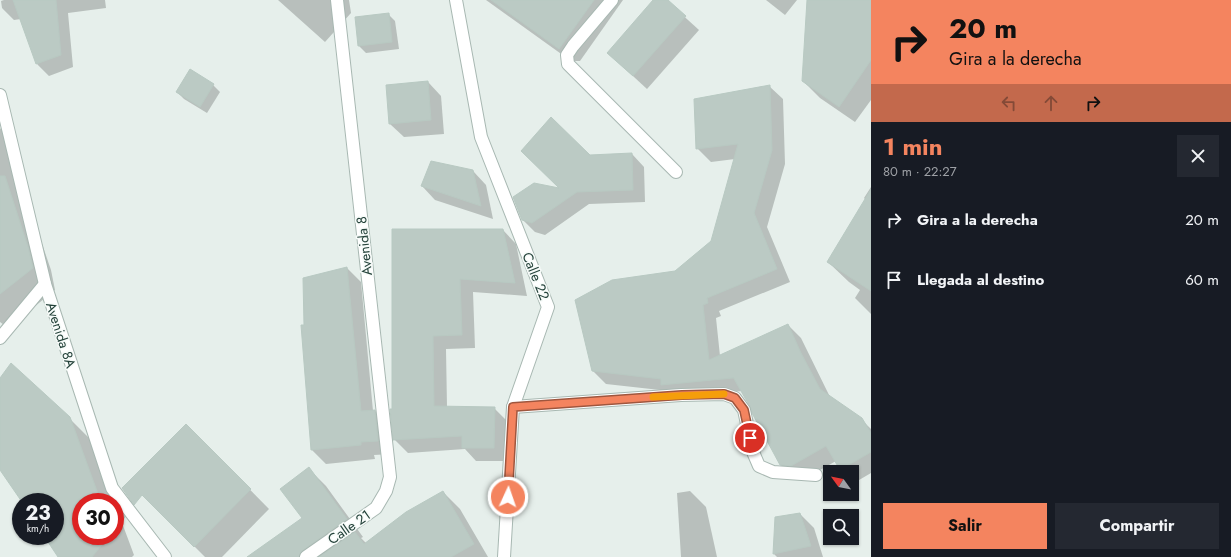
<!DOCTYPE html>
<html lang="es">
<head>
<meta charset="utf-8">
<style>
	:root { --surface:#171b24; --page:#242831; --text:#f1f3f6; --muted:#9ea1a6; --accent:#f4845f }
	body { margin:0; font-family:Jost,sans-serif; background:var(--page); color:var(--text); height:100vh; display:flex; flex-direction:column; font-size:15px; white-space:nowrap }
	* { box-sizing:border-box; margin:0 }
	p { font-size:13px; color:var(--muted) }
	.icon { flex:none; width:22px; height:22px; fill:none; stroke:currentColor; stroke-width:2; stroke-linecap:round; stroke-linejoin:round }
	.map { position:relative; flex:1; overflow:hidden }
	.details { display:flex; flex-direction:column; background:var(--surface); width:360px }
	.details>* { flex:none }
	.guide { background:#f4845f; color:#111; overflow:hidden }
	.needle { width:26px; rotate:303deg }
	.tools { position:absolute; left:823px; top:465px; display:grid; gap:8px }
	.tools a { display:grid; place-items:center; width:36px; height:36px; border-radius:0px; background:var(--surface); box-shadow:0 1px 3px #0004; font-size:20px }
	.speed { position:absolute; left:12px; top:493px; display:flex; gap:8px; font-size:20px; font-weight:700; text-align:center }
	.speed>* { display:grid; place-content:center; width:52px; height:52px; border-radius:50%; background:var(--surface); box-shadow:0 1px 3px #0004; line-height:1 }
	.speed small { font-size:10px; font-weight:400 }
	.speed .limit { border:6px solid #d22; background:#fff; color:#111 }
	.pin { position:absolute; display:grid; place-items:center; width:34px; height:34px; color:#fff; margin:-17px; border:2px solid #fff; border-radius:50%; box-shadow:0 1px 4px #0007 }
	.me { position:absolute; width:44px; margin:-22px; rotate:3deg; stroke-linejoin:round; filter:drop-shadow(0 0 3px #0008) }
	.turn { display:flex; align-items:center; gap:14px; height:84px; padding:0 12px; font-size:18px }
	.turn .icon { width:52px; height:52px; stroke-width:2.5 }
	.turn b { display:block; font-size:28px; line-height:34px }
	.lanes { display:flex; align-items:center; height:38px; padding:0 12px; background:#0003; justify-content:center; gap:20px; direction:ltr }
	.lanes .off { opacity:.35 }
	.round { display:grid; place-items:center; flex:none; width:42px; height:42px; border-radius:0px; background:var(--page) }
	.summary { display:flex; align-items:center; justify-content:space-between; height:68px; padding:0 12px }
	h1 { font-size:24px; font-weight:700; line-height:30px; color:var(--accent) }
	.cta { display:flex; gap:8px; margin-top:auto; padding:8px 12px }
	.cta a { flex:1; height:46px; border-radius:0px; background:var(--accent); color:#111; font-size:16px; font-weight:700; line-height:46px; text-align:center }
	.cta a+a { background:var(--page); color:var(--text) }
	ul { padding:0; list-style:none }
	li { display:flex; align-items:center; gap:12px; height:60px; padding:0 12px }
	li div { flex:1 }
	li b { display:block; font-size:15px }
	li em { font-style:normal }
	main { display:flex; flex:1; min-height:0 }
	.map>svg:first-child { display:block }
	.shadow { fill:#0003 }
	.building { fill:#bbcac4; stroke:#b8c9c2 }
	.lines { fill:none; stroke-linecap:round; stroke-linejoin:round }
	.minor-casing { stroke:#a8b8b2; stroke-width:14 }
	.minor { stroke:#fff; stroke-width:12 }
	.route-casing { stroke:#9f563e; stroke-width:10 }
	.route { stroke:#f4845f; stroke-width:7 }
	.slow { stroke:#f59e0b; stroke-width:7 }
	.labels { text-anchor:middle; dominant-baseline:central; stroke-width:3; stroke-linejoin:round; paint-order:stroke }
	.street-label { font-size:14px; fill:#24423a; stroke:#f7fbf9 }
</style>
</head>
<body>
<main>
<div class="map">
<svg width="871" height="557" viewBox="0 0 871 557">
	<rect width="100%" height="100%" fill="#e6efeb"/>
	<g class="shadow">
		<polygon points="4,0 105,0 106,8 68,13 73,67 49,76 37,64 21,19 14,20 2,8 1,1"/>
		<polygon points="278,0 349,0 351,13 325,42"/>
		<polygon points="486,0 623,0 580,61 571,61"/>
		<polygon points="655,0 666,0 699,30 647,89 608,53"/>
		<polygon points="766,0 797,0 785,15"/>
		<polygon points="808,0 871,1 871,100 855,122 820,98 803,81"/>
		<polygon points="388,14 395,21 399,49 366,53 359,46"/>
		<polygon points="428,82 441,96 444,134 404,137 390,124"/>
		<polygon points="213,85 220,92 207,113 184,99 177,92"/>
		<polygon points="769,86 783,99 785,164 767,227 790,282 719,311 721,316 716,318 720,356 788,325 801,338 830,397 861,419 871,429 871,473 854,483 852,481 852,472 843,472 836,461 804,479 794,478 780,464 751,405 742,391 676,398 669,391 606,384 593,371 675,272 712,241 735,159 711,162 697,148"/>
		<polygon points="0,128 4,133 51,270 55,290 8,328 0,322"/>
		<polygon points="632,154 644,167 645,202 589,204 545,235 535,232 522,219 562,189 590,156"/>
		<polygon points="473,171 486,185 493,219 435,200 422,186"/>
		<polygon points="871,187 871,314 855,298 860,290 849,282 828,262 866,200 864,198"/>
		<polygon points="393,230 503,230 516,244 527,296 473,292 475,348 446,349 447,407 494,408 507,421 507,461 476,461 465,449 408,453 394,439 393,410"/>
		<polygon points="347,268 361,282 373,411 375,411 388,425 392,454 374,455 375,459 326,464 312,450 305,326"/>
		<polygon points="0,379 69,418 92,441 114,502 81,502 81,536 115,536 115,504 134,555 132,557 60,557 46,536 55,536 55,502 23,502 0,468"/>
		<polygon points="186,425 269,509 222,557 205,557 134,486"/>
		<polygon points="309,469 326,486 363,537 361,538 366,543 443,492 460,509 488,557 249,557 303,519"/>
		<polygon points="690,491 706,507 717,557 681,557 677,493"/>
		<polygon points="800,514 814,528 823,557 777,557 774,554"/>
	</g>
	<g class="building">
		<polygon points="13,0 56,0 61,55 36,64"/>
		<polygon points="491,0 594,0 559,49"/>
		<polygon points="653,0 668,0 686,16 633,76 607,53"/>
		<polygon points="807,0 871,0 871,60 839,107 802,81"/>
		<polygon points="389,13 392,42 358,46 355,17"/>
		<polygon points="190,69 214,84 200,107 176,92"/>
		<polygon points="428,81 431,120 389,124 386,85"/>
		<polygon points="770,85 772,150 754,213 777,269 707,298 708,303 703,305 709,360 788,324 801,353 820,389 862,418 871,433 871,452 840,470 826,446 791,466 780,465 752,413 750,406 745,398 733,377 733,378 661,385 661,379 592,371 575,300 612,280 675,271 711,241 738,144 696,149 694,99"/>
		<polygon points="551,117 590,155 632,153 633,190 577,192 532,223 522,220 513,197 534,183 559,188 521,151"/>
		<polygon points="431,161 473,170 481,206 421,186"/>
		<polygon points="0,176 5,176 28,247 33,268 0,294"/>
		<polygon points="871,189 871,291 827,262"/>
		<polygon points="392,229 503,229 515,283 460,279 462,335 433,336 434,406 495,407 494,448 462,448 462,436 393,440 390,409 392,409"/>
		<polygon points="347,267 361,411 375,410 378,441 361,442 361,445 311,450 301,325 304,325 303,278"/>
		<polygon points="11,363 70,417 101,502 81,502 81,536 109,536 92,557 58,557 44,536 55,536 55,502 22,502 0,470 0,378"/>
		<polygon points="186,424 251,489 194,547 142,495 134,505 122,488"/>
		<polygon points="309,467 347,519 302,551 299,557 247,557 302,518 280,489"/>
		<polygon points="443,491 474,544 451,557 319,557 355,532 364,544 406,512"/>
		<polygon points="115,504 125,517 115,529"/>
		<polygon points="800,513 811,546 773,554 775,517"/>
	</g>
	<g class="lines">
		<g class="minor-casing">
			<g id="minor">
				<polyline points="456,0 481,137 548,307 513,407 504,557"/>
				<polyline points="612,0 573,46 567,55 568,64 676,172"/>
				<polyline points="0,95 45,284 112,488 165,557"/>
				<polyline points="0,338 45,284"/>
				<polyline points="513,407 681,395 724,394 735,398 744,410 753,452 759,466 773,472 816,475"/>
				<polyline points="306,557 376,508 386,491 390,477 337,0"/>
			</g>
		</g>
		<use href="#minor" class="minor"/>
	</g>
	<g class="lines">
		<g class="route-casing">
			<polyline id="route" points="508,497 513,407 682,395 724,394 735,398 744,410 750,438"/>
		</g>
		<use href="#route" class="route"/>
		<polyline class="slow" points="653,397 724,394"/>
	</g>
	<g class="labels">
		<g class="street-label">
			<text transform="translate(364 246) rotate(-96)">Avenida 8</text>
			<text transform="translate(536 276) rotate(68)">Calle 22</text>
			<text transform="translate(61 335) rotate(72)">Avenida 8A</text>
			<text transform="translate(349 527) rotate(-35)">Calle 21</text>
		</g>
	</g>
</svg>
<div class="tools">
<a><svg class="needle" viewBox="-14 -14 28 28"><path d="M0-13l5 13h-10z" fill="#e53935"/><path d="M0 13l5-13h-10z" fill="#9ea1a6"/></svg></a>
<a><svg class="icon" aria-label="search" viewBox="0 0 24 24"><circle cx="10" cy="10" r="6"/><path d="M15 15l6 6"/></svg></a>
</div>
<div class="speed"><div>23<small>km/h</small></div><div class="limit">30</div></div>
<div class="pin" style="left:750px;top:438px;background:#d93025"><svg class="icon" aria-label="arrive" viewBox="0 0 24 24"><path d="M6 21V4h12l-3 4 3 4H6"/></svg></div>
<svg class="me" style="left:508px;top:497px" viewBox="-20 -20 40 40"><circle r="17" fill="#f4845f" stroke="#fff" stroke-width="3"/><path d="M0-11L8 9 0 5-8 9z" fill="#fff"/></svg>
</div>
<section class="details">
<div class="guide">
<div class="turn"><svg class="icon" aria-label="right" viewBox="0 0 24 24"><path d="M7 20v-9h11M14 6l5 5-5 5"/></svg><div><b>20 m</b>Gira a la derecha</div></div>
<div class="lanes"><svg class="icon off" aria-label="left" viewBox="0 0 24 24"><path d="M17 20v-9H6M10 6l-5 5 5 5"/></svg><svg class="icon off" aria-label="ahead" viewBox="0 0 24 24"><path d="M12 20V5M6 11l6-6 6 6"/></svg><svg class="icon" aria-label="right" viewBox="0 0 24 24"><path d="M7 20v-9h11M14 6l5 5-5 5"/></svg></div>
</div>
<div class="summary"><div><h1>1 min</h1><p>80 m · 22:27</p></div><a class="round"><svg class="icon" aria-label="close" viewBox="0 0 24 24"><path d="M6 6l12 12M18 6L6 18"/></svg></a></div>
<ul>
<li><svg class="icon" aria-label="right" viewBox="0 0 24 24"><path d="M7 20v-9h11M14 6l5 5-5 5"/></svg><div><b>Gira a la derecha</b></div><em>20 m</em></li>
<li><svg class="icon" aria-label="arrive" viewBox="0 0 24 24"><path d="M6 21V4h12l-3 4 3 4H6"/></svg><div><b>Llegada al destino</b></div><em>60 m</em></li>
</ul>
<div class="cta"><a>Salir</a><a>Compartir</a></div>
</section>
</main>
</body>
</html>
